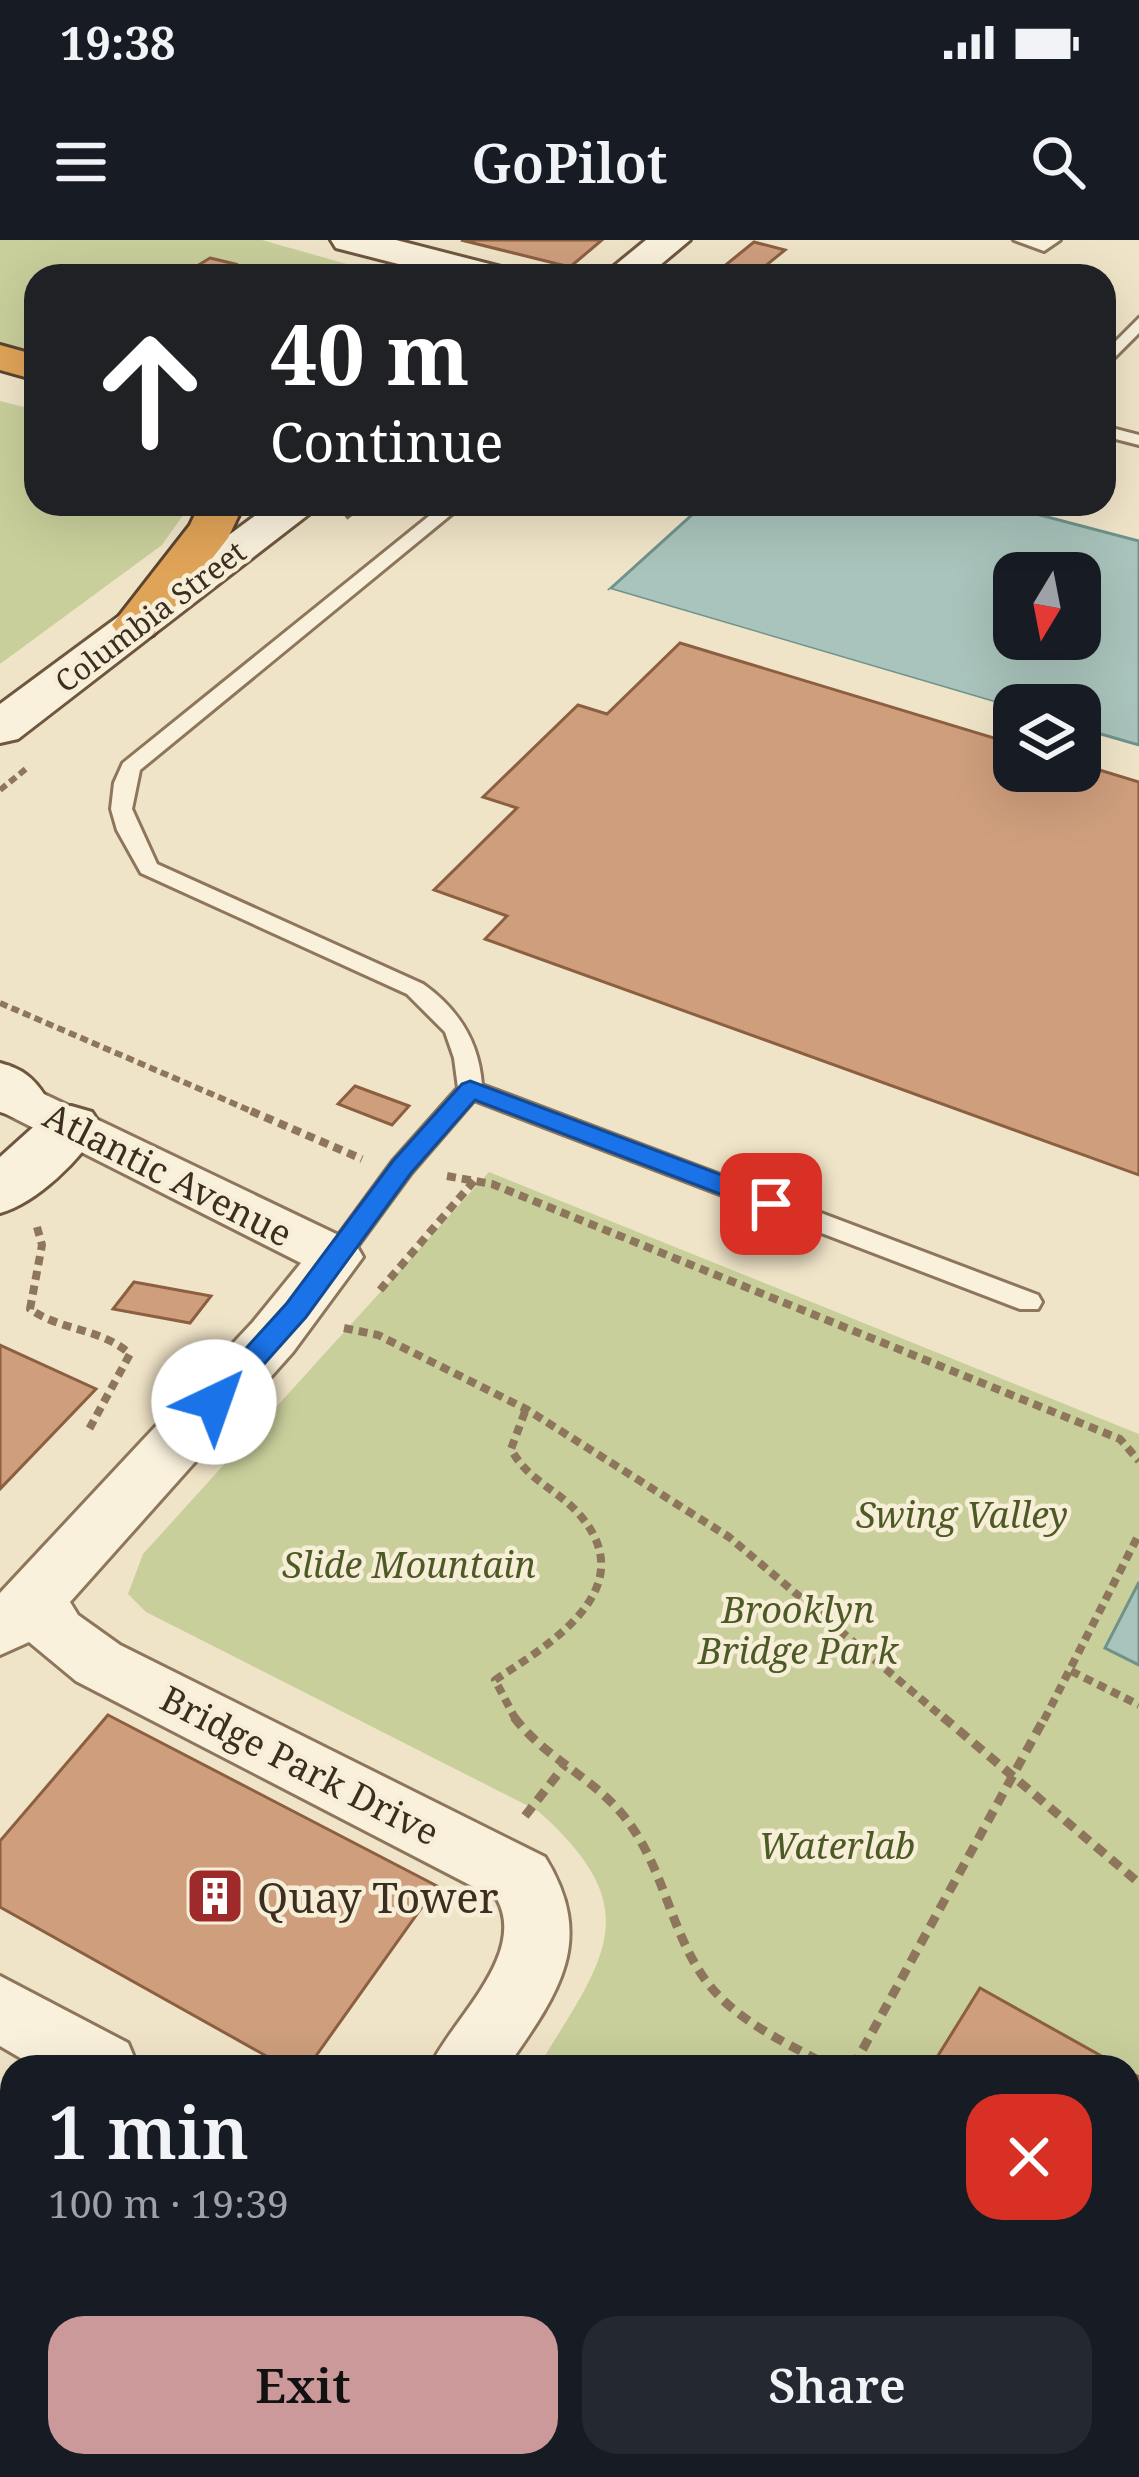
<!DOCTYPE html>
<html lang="en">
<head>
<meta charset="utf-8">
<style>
	:root { --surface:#171b24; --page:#242831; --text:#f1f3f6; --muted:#9ea1a6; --accent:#cc999b }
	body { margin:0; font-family:"Noto Serif",serif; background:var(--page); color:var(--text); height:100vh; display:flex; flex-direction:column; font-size:45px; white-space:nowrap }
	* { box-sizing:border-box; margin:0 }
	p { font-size:39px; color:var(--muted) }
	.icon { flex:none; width:66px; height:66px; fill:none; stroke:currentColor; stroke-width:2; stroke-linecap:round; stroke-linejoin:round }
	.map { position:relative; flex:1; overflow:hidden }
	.sheet { position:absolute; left:0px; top:1815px; width:1140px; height:423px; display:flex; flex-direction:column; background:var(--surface); border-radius:36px 36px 0 0; box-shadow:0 12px 48px #0002 }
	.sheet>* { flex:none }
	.top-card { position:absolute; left:24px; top:24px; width:1092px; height:252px; border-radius:36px; box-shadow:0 12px 48px #0002; background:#202124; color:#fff; overflow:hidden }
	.needle { width:78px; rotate:190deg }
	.controls { position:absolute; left:993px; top:312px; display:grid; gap:24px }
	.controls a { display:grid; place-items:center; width:108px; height:108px; border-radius:24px; background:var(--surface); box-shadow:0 12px 48px #0002; font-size:60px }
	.pin { position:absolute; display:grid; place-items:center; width:102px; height:102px; color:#fff; margin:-51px; border-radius:24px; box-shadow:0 6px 18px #0006 }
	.me { position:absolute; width:132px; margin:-66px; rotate:42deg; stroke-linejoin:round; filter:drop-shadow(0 0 9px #0008) }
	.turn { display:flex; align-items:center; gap:42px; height:252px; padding:0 48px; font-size:54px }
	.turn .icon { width:156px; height:156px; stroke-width:2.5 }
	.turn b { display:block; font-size:84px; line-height:102px }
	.round { display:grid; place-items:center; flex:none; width:126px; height:126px; border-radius:36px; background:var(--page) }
	.summary { display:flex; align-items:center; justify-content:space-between; height:204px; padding:0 48px }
	h1 { font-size:72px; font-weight:600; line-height:90px }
	.cta { display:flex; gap:24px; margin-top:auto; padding:24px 48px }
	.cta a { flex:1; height:138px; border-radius:36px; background:var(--accent); color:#111; font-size:48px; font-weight:600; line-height:138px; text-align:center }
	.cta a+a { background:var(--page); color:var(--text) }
	.status { display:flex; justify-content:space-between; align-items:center; height:84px; padding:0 60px; background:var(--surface); direction:ltr }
	.status svg { height:33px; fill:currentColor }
	header { display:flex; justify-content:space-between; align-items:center; height:156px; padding:0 48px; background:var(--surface); font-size:54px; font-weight:600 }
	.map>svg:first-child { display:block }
	.green { fill:#c9cf9b }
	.water { fill:#a9c4bc; stroke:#6f938a; stroke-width:3; fill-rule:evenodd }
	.pier { fill:#f0e4c8 }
	.building { fill:#cf9f7d; stroke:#8d5f41; stroke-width:3 }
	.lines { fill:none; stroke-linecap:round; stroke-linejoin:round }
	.lane-casing { stroke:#8d765c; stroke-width:6 }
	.street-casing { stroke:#8d765c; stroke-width:6 }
	.secondary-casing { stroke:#6f573f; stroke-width:6 }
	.highway-casing { stroke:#5b4430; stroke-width:6 }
	.path-far3 { stroke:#8d765c; stroke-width:4.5; stroke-dasharray:6 4.5; stroke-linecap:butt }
	.path-far2 { stroke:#8d765c; stroke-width:6; stroke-dasharray:8 4.5; stroke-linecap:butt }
	.path-far1 { stroke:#8d765c; stroke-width:8; stroke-dasharray:9 6; stroke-linecap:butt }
	.path { stroke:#8d765c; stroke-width:9; stroke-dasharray:12 8; stroke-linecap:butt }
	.lane { fill:#faf1dc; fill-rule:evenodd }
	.street { fill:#faf1dc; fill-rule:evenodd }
	.secondary { fill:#faf1dc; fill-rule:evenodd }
	.highway { fill:#e0a458; fill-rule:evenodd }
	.route { fill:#1a73e8; stroke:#114b97; stroke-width:3 }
	.labels { text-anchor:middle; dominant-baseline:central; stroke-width:9; stroke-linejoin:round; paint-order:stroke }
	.far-street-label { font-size:30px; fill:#3d2e20; stroke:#f7eed8 }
	.street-label { font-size:36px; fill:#3d2e20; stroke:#f7eed8 }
	.park-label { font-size:36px; font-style:italic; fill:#4d5a26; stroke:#f7eed8 }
	.near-poi-label { font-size:42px; fill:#3d2e20; stroke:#f7eed8; text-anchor:start }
</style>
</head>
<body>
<div class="status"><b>19:38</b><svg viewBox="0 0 49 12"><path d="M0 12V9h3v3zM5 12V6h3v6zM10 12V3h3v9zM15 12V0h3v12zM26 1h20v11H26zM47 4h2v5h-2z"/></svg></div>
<header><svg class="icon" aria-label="menu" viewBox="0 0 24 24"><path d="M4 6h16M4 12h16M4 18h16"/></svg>GoPilot<svg class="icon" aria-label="search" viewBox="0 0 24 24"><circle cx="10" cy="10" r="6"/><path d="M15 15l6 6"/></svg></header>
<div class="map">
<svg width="1139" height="2237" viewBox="0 0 1139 2237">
	<rect width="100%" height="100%" fill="#f0e4c8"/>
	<g class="green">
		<polygon points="0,0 262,0 389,36 36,36 36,112 0,102"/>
		<polygon points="0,161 36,170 36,264 191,264 162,305 0,424"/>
		<path d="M 489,932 L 1139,1194 L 1139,1345 L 1106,1408 L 1139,1425 L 1139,2237 L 515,2237 L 521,2226 L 1128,2226 L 1128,1827 L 538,1827 C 604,1719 650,1670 538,1571 L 146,1372 L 128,1354 L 143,1314 Z"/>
	</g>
	<g class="water">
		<path d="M 704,264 L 998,264 L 1139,301 L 1139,505 L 1080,488 L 1080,465 L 1014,468 L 610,349 ZM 1080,333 L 1080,399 L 1014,399 L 1014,333 Z"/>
		<polygon points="1139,1342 1139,1425 1105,1408"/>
	</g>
	<polygon class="pier" points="610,349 1014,468 1014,474 608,354"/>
	<g class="building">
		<polygon points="461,0 602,0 570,27"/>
		<polygon points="754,2 785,10 753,36 712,36"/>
		<polygon points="210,18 235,24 217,36 192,29"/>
		<polygon points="680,403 1014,504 1014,531 1080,531 1080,524 1139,542 1139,935 485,699 507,676 434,650 517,568 483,557 578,465 607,474"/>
		<polygon points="355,846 409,866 392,885 338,864"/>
		<polygon points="134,1042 211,1056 190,1083 113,1069"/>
		<polygon points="0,1105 96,1149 0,1249"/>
		<polygon points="108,1475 437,1646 308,1827 286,1827 0,1667 0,1601"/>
		<polygon points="980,1748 1121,1827 931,1827"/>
		<polygon points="1128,1831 1139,1837 1139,1904 1128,1925"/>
		<polygon points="0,1893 12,1900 12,2226 210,2226 203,2237 0,2237"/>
	</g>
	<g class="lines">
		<g class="lane-casing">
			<g id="lane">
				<polygon points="1014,0 1060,0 1044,11"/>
				<polygon points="1139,78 1139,93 1104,128 1104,113"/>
				<polygon points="1104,186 1139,195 1139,205 1104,196"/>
				<path d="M 444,264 L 464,264 L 140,530 L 132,569 L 157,624 L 423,744 C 458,769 479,801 482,845 L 1038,1055 L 1042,1062 L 1038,1069 L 1020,1069 L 474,860 L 411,933 L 345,1023 L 327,1023 L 323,1017 L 327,1011 L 393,921 L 458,848 L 454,818 L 445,792 L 407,754 L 141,633 L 117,590 L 111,569 L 114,543 L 123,523 Z"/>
			</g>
		</g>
		<g class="street-casing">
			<g id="street">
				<path d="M 0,833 L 355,1003 L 363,1017 L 293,1112 L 70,1362 L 78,1375 L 120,1405 L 545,1617 C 597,1701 558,1754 507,1827 L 430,1827 C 451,1780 528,1715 497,1659 L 76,1441 L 29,1402 L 0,1415 L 0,1353 L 253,1082 L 301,1023 L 0,871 Z"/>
				<polygon points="0,1736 128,1803 138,1827 36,1827 0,1806"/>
				<polygon points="424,2226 506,2226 502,2237 420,2237"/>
			</g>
		</g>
		<g class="secondary-casing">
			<g id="secondary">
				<polygon points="331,0 396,0 505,28 511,36 445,36 336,8"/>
				<polygon points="646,0 690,0 647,36 602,36"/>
				<polygon points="271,264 322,264 18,499 0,503 0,464"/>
				<path d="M 0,823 C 22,829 33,837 45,856 L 36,870 L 15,876 L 0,872 Z"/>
				<path d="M 71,866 L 92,872 L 101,886 C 81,919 37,963 0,973 L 0,917 L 50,872 Z"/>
			</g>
		</g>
		<g class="highway-casing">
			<g id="highway">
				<polygon points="0,105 36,115 36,140 0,130"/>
				<polygon points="200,264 244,264 228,298 153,395 136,399 119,395 112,385 190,285"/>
			</g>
		</g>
		<polyline class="path-far3" points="346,278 364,264"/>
		<g class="path-far2">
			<polyline points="0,550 27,528"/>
			<polyline points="0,763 258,874"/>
		</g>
		<g class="path-far1">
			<polyline points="251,871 362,919"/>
			<polyline points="447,936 492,944 1120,1199 1139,1221"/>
			<path d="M 37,987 L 42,1005 L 30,1069 C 61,1091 101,1088 130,1114 L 87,1193"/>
			<polyline points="380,1050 474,941"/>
			<polyline points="344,1088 378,1095 526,1169 729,1297 946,1480"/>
			<polyline points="1071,1431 1139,1465"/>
			<path d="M 516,1480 L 495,1440 C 548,1405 645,1349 579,1274 C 557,1249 527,1240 511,1209 L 526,1169"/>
			<polyline points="1044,1480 1139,1294"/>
		</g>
		<g class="path">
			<path d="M 514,1477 C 544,1517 592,1537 623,1575 C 664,1626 669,1688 704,1738 C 734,1781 787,1803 831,1827"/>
			<polyline points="943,1477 1139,1643"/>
			<polyline points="525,1576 565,1525"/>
			<polyline points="853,1827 1045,1477"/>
			<polyline points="1128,1981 1139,1964"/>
			<polyline points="602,2226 618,2237"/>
			<polyline points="578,2237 585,2226"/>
		</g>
		<use href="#lane" class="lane"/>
		<use href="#street" class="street"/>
		<use href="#secondary" class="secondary"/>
		<use href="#highway" class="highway"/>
	</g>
	<polygon class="route" points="470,841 780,957 784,964 771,972 762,970 475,860 411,933 306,1077 223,1170 204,1170 200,1162 204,1155 287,1063 393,921 462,844"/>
	<defs>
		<g id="building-square" transform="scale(3)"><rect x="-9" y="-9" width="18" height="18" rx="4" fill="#9e2a2b" stroke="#f7eed8"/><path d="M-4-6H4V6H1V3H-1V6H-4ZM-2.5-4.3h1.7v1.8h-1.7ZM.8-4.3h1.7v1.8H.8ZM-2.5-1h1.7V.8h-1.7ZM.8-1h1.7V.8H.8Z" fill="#fff"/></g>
	</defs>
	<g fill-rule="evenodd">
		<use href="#building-square" x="215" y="1656"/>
	</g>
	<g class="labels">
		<g class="far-street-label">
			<text transform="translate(150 376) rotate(-37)">Columbia Street</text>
		</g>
		<g class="street-label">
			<text transform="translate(168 934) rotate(27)">Atlantic Avenue</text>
			<text transform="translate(300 1525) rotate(27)">Bridge Park Drive</text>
		</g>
		<g class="park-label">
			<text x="962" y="1274">Swing Valley</text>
			<text x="409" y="1324">Slide Mountain</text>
			<text x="798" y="1369">Brooklyn<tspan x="798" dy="41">Bridge Park</tspan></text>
			<text x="837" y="1605">Waterlab</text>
		</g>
		<g class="near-poi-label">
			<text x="257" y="1656">Quay Tower</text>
		</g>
	</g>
</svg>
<div class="controls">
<a><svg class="needle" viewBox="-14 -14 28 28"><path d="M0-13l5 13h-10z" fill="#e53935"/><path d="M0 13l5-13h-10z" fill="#9ea1a6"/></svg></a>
<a><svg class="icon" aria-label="layers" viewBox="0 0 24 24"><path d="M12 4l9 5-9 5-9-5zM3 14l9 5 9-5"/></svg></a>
</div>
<div class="pin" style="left:771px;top:964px;background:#d93025"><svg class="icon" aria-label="arrive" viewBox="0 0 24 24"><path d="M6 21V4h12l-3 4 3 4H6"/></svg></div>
<svg class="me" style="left:214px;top:1162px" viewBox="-20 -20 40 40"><circle r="19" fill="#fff"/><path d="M0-13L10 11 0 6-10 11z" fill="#1a73e8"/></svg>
<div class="top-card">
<div class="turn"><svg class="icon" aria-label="ahead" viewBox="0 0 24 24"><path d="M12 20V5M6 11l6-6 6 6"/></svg><div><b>40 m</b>Continue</div></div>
</div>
<section class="sheet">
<div class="summary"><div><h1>1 min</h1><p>100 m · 19:39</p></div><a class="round" style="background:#d93025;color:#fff"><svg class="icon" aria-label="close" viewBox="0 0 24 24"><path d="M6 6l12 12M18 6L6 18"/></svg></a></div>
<div class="cta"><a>Exit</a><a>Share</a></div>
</section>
</div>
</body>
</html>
